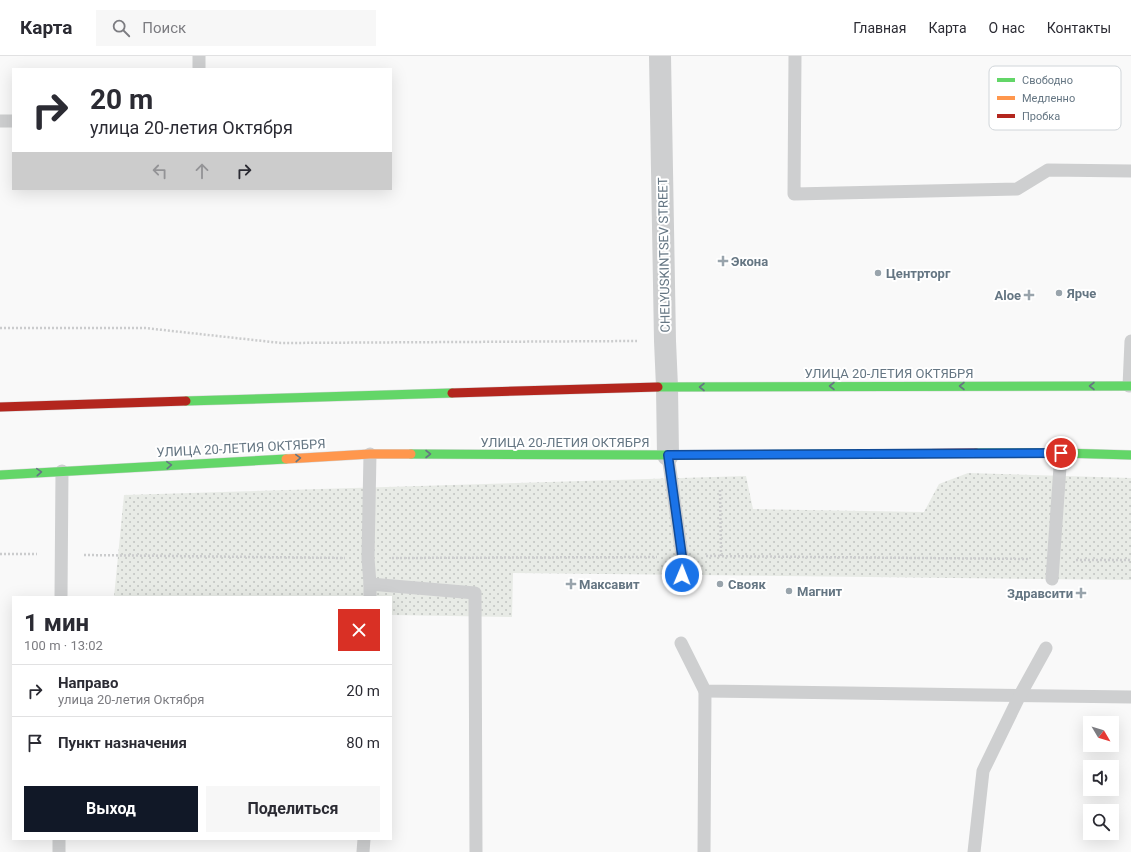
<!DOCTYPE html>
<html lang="ru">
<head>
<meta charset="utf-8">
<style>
	:root { --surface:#fff; --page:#f7f7f7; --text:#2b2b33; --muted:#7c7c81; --line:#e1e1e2; --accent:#111827 }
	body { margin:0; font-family:Roboto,sans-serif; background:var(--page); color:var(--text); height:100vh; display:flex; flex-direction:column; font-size:15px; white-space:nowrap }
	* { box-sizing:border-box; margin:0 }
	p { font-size:13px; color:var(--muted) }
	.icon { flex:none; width:22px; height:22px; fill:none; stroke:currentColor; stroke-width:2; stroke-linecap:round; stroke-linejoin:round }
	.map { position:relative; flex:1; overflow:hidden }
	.details { position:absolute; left:12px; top:540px; width:380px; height:244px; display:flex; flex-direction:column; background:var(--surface); border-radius:0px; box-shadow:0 4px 16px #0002 }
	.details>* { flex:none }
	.guide { position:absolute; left:12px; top:12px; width:380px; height:122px; border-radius:0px; box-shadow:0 4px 16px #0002; background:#fff; color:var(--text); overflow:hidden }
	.needle { width:26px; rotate:128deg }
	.buttons { position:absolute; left:1083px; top:660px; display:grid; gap:8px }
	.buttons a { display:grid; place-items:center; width:36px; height:36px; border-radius:0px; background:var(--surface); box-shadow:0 4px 16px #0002; font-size:20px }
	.pin { position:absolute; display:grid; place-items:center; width:34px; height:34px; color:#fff; margin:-17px; border:2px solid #fff; border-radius:50%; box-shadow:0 1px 4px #0007 }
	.me { position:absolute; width:44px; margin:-22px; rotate:1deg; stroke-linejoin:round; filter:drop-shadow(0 0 3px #0008) }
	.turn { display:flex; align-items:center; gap:14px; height:84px; padding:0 12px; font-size:18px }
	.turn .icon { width:52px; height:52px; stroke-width:2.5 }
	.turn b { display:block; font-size:28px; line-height:34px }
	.lanes { display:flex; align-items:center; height:38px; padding:0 12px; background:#0003; justify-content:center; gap:20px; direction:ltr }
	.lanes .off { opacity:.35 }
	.round { display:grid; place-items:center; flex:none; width:42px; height:42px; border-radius:0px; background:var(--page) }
	.summary { display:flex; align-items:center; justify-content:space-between; height:68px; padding:0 12px }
	h1 { font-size:24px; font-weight:700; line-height:30px }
	.action { display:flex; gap:8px; margin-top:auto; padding:8px 12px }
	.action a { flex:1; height:46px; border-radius:0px; background:var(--accent); color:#fff; font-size:16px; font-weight:700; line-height:46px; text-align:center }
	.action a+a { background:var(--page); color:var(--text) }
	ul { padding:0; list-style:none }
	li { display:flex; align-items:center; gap:12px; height:52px; padding:0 12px; border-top:1px solid var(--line) }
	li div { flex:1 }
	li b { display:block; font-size:15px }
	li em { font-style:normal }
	header { display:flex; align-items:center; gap:24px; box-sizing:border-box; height:56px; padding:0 20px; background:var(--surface); border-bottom:1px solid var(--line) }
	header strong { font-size:19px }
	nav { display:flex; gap:22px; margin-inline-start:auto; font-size:14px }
	.search { width:280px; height:36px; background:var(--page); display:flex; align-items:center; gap:10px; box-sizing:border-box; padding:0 14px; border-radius:0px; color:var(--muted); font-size:15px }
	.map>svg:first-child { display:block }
	.grass { fill:url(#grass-dots) }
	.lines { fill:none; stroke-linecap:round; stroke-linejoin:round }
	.fast-casing { stroke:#d5d6d7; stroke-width:10 }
	.slow-casing { stroke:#d5d6d7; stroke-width:10 }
	.jam-casing { stroke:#d5d6d7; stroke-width:10 }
	.path { stroke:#cbcccd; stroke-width:2.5; stroke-dasharray:2 2; stroke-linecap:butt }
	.lane { stroke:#cecfd0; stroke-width:13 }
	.street { stroke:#cecfd0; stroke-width:22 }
	.fast { stroke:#63d668; stroke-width:9 }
	.slow { stroke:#ff974d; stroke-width:9 }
	.jam { stroke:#b3261e; stroke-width:9 }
	.oneway { stroke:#657683 }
	.route-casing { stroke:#114b97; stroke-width:10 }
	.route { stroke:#1a73e8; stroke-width:7 }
	.poi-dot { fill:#99a4ac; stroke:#fff; stroke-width:1.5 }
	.labels { text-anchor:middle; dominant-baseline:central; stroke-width:4; stroke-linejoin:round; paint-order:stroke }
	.street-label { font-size:13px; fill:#657683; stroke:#fff }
	.poi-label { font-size:13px; font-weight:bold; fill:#657683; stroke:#fff; text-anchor:start }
	.key { fill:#fff; stroke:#d1d6da; stroke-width:1 }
	.key-label { font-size:11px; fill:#657683 }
</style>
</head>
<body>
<header>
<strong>Карта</strong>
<div class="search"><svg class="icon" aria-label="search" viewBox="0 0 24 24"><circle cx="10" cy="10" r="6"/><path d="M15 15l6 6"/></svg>Поиск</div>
<nav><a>Главная</a><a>Карта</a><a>О нас</a><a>Контакты</a></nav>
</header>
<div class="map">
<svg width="1131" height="796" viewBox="0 0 1131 796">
	<defs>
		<pattern id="grass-dots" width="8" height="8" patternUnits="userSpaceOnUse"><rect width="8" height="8" fill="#e8ebe6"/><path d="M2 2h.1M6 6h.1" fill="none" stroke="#c0c3c0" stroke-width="1.8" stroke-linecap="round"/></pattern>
	</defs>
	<rect width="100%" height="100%" fill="#f9f9f9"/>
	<polygon class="grass" points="968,417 1131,422 1131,524 513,517 512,561 391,559 391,541 114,541 124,439 746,420 753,453 924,456 939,428"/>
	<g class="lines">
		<g class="fast-casing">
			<g id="fast">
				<polyline points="658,331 1131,330"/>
				<polyline points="186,345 452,337"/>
				<polyline points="976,397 1061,397 1131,399"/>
				<polyline points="411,398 668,399 882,398"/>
				<polyline points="0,419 286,403"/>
			</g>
		</g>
		<g class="slow-casing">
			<polyline id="slow" points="286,403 370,398 411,398"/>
		</g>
		<g class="jam-casing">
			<g id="jam">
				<polyline points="452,337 658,331"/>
				<polyline points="0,351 186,345"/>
				<polyline points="882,398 976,397"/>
			</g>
		</g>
		<g class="path">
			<polyline points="0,272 145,272 281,287 637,285"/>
			<polyline points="720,434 721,500"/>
			<polyline points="0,498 37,498"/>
			<polyline points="84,499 345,502"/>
			<polyline points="706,500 1029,503"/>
			<polyline points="392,502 657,501"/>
			<polyline points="1076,504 1131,504"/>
		</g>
		<g class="lane">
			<polyline points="795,0 794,138 1017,133 1048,114 1131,115"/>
			<polyline points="199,13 199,0"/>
			<polyline points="0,65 13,65"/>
			<polyline points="1129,330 1131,285"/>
			<polyline points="370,398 368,502 370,528 370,541"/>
			<polyline points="668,399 682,500 682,519"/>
			<polyline points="1052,523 1061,397"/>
			<polyline points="370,528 475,537 476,796"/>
			<polyline points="61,541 62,415"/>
			<polyline points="681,587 705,635 1131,641"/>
			<polyline points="59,796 59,783"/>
			<polyline points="363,796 364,783"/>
			<polyline points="704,796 705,635"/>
			<polyline points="974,796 983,715 1020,639 1046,592"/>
		</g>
		<polyline class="street" points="660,0 665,285 667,331 668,399"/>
		<use href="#fast" class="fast"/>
		<use href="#slow" class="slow"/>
		<use href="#jam" class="jam"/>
	</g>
	<defs><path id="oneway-chevron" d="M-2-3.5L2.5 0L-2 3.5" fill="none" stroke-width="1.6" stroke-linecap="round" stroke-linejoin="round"/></defs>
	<g class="oneway">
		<use href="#oneway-chevron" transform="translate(832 330) rotate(180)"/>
		<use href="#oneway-chevron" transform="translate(962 330) rotate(180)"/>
		<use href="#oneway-chevron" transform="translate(1092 330) rotate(180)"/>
		<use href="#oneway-chevron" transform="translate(702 331) rotate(180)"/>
		<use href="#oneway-chevron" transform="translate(428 398)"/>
		<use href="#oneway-chevron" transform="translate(298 402) rotate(-3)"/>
		<use href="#oneway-chevron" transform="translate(169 409) rotate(-3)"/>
		<use href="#oneway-chevron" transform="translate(39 416) rotate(-4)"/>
	</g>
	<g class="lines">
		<g class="route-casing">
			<polyline id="route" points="682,519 682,500 668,399 1061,397"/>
		</g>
		<use href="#route" class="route"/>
	</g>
	<g class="poi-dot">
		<path d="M721 199h4v4h4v4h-4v4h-4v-4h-4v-4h4z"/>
		<circle cx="878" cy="217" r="4"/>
		<circle cx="1059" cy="237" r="4"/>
		<path d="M1027 233h4v4h4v4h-4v4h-4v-4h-4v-4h4z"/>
		<path d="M569 522h4v4h4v4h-4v4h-4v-4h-4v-4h4z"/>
		<circle cx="720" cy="528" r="4"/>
		<circle cx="789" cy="535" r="4"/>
		<path d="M1079 531h4v4h4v4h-4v4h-4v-4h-4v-4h4z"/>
	</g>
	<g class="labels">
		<g class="street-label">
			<text transform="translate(664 199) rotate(-91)">CHELYUSKINTSEV STREET</text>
			<text x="889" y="317">УЛИЦА 20-ЛЕТИЯ ОКТЯБРЯ</text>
			<text x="565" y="386">УЛИЦА 20-ЛЕТИЯ ОКТЯБРЯ</text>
			<text transform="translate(241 392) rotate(-3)">УЛИЦА 20-ЛЕТИЯ ОКТЯБРЯ</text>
		</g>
		<g class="poi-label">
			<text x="731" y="205">Экона</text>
			<text x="886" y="217">Центрторг</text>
			<text x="1067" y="237">Ярче</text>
			<text x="1021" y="239" text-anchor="end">Aloe</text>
			<text x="579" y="528">Максавит</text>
			<text x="728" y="528">Свояк</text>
			<text x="797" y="535">Магнит</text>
			<text x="1073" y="537" text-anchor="end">Здравсити</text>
		</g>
	</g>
	<rect x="989" y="10" width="132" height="64" rx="6" class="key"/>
	<rect x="997" y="22" width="18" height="4" fill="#63d668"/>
	<rect x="997" y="40" width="18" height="4" fill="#ff974d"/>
	<rect x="997" y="58" width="18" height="4" fill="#b3261e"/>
	<g class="key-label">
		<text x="1022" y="28">Свободно</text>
		<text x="1022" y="46">Медленно</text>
		<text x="1022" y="64">Пробка</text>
	</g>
</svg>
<div class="buttons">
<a><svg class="needle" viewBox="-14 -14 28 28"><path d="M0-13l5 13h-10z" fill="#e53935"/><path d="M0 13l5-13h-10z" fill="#7c7c81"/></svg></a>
<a><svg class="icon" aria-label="sound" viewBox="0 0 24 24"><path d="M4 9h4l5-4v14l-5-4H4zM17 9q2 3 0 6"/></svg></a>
<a><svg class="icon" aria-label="search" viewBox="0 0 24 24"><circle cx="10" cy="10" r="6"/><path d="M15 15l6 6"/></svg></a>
</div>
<div class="pin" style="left:1061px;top:397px;background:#d93025"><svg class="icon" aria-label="arrive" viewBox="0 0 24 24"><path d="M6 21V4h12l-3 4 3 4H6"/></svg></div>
<svg class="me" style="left:682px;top:519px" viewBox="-20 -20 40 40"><circle r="17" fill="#1a73e8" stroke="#fff" stroke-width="3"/><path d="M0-11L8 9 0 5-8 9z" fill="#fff"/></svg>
<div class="guide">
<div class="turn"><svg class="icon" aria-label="right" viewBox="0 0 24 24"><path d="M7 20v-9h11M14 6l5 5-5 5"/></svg><div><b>20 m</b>улица 20-летия Октября</div></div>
<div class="lanes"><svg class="icon off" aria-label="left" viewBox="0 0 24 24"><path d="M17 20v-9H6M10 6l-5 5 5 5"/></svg><svg class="icon off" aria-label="ahead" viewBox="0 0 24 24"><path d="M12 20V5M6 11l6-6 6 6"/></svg><svg class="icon" aria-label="right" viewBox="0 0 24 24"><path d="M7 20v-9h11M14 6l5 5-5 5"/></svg></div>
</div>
<section class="details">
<div class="summary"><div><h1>1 мин</h1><p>100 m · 13:02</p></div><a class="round" style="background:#d93025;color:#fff"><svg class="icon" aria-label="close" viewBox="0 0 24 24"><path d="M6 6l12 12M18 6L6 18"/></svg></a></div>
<ul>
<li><svg class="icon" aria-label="right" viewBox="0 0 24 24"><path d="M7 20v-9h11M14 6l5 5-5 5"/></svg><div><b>Направо</b><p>улица 20-летия Октября</p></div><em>20 m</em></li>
<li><svg class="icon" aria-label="arrive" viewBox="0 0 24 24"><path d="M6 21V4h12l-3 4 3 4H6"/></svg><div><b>Пункт назначения</b></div><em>80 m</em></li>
</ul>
<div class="action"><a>Выход</a><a>Поделиться</a></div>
</section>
</div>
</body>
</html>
